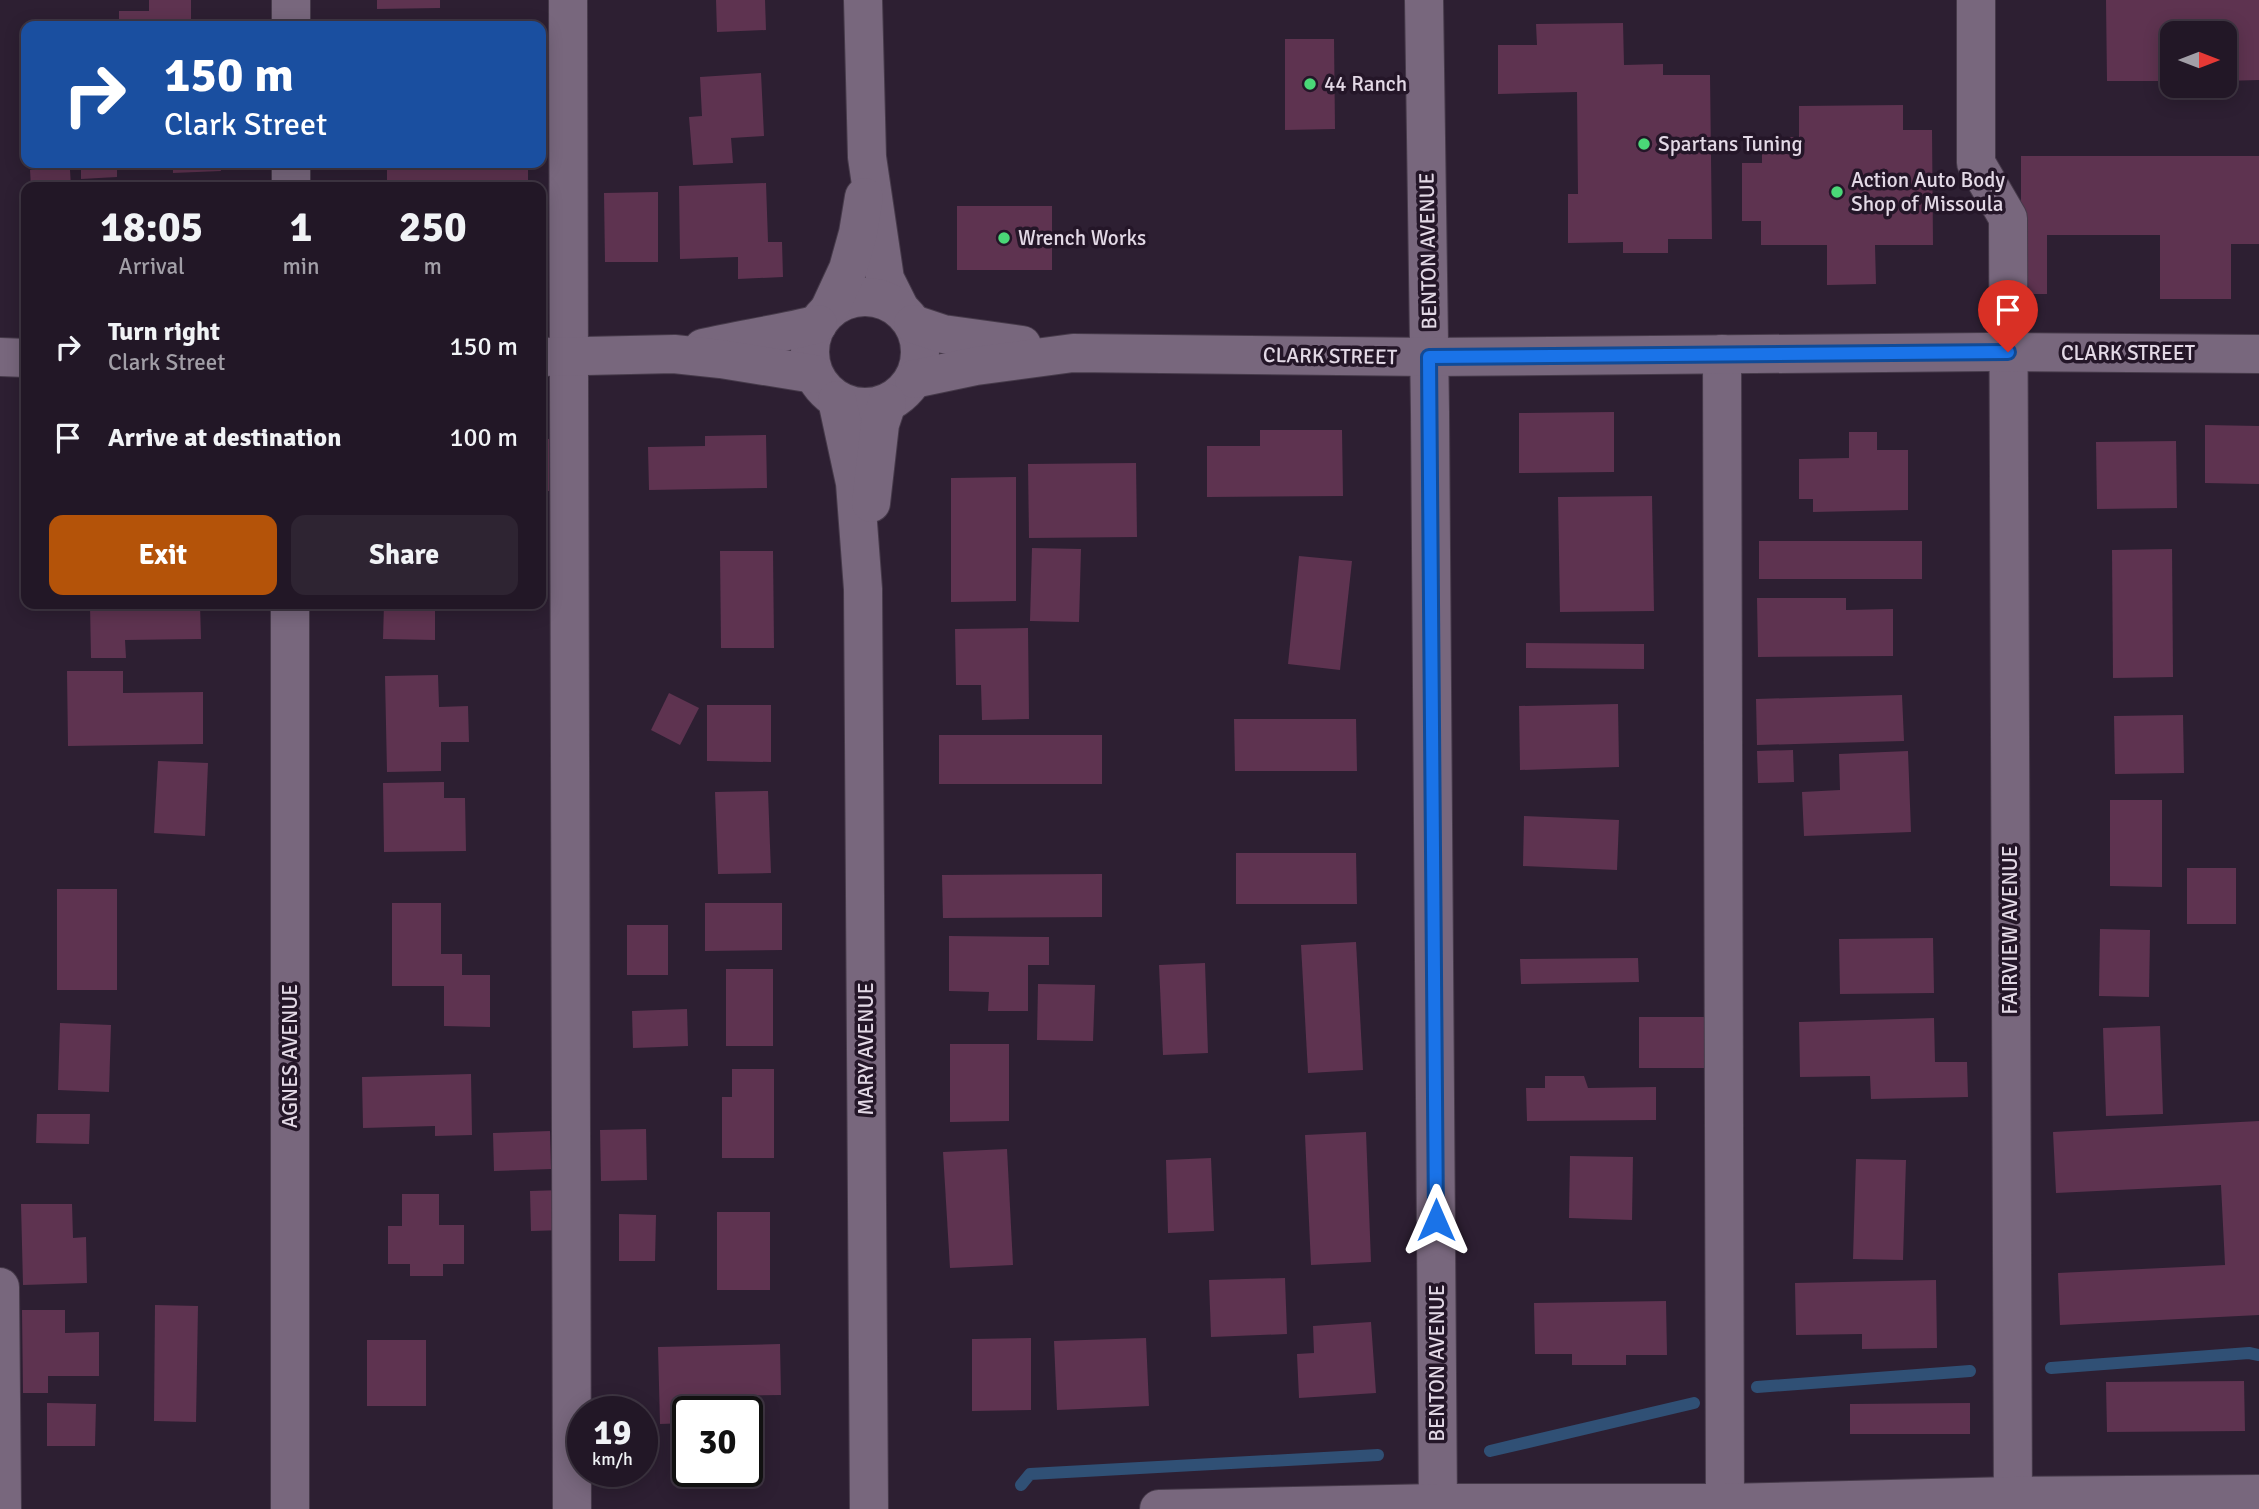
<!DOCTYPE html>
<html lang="en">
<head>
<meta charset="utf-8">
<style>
	:root { --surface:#221726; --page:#2e2432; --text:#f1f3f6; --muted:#a29fa7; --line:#3f3643; --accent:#b45309 }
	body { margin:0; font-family:Signika,sans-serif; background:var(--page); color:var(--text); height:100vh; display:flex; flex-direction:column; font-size:26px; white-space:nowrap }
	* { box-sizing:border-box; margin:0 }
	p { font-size:23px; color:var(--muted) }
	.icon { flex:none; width:38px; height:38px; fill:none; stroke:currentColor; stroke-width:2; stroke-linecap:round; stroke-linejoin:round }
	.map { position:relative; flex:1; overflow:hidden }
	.sheet { position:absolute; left:21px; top:182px; width:525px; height:427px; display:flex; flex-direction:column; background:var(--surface); border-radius:14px; box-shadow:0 4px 18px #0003,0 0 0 2px var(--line) }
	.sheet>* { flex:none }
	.hud { position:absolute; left:21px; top:21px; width:525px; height:147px; border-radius:14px; box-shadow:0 4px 18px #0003,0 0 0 2px var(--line); background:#1a4fa0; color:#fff; overflow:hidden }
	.needle { width:46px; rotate:90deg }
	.controls { position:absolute; left:2160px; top:21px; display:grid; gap:14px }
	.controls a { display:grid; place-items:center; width:77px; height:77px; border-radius:14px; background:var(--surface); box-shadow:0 4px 18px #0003,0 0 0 2px var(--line); font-size:35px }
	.speed { position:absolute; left:567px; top:1396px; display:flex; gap:14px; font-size:35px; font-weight:700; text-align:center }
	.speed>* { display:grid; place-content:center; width:91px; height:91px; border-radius:50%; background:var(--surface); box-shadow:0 4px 18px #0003,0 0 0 2px var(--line); line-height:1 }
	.speed small { font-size:18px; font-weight:400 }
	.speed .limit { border:4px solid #111; border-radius:10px; background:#fff; color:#111 }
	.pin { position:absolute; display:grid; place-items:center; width:60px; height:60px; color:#fff; margin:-72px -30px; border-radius:50% 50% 50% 0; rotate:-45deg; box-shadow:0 0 7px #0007 }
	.pin .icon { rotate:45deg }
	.me { position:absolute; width:77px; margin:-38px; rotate:0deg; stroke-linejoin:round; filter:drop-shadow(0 0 5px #0008) }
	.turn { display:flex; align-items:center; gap:24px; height:147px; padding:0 28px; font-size:32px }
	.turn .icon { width:91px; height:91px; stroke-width:2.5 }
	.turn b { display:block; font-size:49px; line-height:60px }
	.eta { display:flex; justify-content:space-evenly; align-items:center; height:119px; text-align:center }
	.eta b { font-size:42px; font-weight:800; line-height:49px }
	.button { display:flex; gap:14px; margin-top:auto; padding:14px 28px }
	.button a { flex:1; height:80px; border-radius:14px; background:var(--accent); color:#fff; font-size:28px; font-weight:800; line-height:80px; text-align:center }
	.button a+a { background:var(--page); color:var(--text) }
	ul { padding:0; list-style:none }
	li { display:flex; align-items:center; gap:21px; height:91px; padding:0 28px }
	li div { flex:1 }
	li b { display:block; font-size:26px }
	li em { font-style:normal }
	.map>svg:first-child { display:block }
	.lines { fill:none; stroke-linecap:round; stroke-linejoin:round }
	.stream { stroke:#305075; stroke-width:12 }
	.building { fill:#5e3350 }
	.minor-casing { stroke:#463a4a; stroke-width:40 }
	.minor { stroke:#78677d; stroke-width:38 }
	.route-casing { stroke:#114b97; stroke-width:18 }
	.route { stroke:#1a73e8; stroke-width:12 }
	.poi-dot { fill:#4ad777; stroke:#241628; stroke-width:2.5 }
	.labels { text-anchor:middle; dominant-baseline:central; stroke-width:7; stroke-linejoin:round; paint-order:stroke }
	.poi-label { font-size:21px; fill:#e3d9e6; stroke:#241628; text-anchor:start }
	.street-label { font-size:21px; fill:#e3d9e6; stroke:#241628 }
</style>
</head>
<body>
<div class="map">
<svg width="2259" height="1509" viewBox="0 0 2259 1509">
	<rect width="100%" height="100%" fill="#2d1f32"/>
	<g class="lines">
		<g class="stream">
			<polyline points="2051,1368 2249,1353 2259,1355"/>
			<polyline points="1757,1387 1970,1371"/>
			<polyline points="1490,1451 1694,1403"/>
			<polyline points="1021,1485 1030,1474 1378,1455"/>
		</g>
	</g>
	<g class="building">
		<polygon points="149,0 191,0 191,26 119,26 119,11 149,11"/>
		<polygon points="377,0 440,0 440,8 377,9"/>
		<polygon points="716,0 765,0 766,30 717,32"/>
		<polygon points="2106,0 2259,0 2259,80 2224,81 2224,33 2172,33 2172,81 2107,81"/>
		<polygon points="1623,23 1624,65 1663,64 1663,75 1710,75 1712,239 1668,239 1668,253 1623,253 1623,242 1568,243 1568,194 1578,194 1577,92 1498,94 1498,45 1537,45 1536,24"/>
		<polygon points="1285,39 1334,39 1335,129 1285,130"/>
		<polygon points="761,73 764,136 731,138 733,163 693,165 689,117 702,116 700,77"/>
		<polygon points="1903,105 1903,130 1932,130 1933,245 1875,245 1876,284 1827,285 1827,245 1761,245 1761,221 1742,221 1742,163 1762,163 1762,137 1799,137 1799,106"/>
		<polygon points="2021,156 2259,156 2259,244 2231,244 2231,299 2160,299 2160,235 2047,235 2047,294 2021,294"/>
		<polygon points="81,163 117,163 117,177 81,179"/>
		<polygon points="173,163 220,163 221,171 173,173"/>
		<polygon points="387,163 528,163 528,185 519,185 519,187 387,187"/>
		<polygon points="30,170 70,170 71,187 31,187"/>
		<polygon points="766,183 768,242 782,242 783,277 738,279 738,257 680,259 679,186"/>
		<polygon points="658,192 658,262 605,262 604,193"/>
		<rect x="957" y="206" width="95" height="64"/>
		<polygon points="1614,412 1614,472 1519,473 1519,413"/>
		<polygon points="2205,425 2259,426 2259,484 2205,483"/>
		<polygon points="1260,430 1342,430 1343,496 1207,497 1207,446 1260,446"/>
		<polygon points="1849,432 1877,432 1877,450 1908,450 1908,510 1813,512 1813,499 1799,499 1799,459 1849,458"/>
		<polygon points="766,435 767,488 649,490 648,447 705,446 705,436"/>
		<rect x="541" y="439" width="8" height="52"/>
		<polygon points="2176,441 2177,508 2097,509 2096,442"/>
		<polygon points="1136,463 1137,537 1029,538 1028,464"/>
		<polygon points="1016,477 1016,601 951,602 951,478"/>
		<polygon points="1652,496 1654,611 1560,612 1558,497"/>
		<rect x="1759" y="541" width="163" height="38"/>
		<polygon points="1032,548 1081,549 1079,622 1030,621"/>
		<polygon points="2172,549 2173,677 2113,678 2112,550"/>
		<polygon points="720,551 773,551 774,648 721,648"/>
		<polygon points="1299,556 1352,561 1340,670 1288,664"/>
		<polygon points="1757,598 1846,598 1846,610 1893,609 1893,656 1758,657"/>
		<polygon points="90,604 200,604 201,639 125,640 126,658 91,658"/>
		<polygon points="384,604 435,604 435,640 383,639"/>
		<polygon points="1028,628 1029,719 982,720 981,685 956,685 955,629"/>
		<polygon points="1526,643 1644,644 1644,669 1526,668"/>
		<polygon points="67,671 123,671 123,693 203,692 203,744 68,746"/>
		<polygon points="438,675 439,707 468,706 469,742 441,742 441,771 387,772 385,676"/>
		<polygon points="669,693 699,708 680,745 651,730"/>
		<polygon points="1902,695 1904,741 1757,745 1756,699"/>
		<polygon points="1618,704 1619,767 1520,770 1519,706"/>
		<polygon points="707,705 771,705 771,762 707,761"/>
		<polygon points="2183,715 2184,773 2115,774 2114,716"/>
		<polygon points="1234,719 1356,719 1357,771 1235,771"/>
		<rect x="939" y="735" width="163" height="49"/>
		<polygon points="1793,750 1794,782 1758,783 1757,751"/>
		<polygon points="1908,751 1911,832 1804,836 1802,792 1840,790 1839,754"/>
		<polygon points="158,761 208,763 205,836 154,833"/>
		<polygon points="444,782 444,798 465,798 466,851 384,852 383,783"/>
		<polygon points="768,791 771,873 718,874 715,792"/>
		<polygon points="2110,800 2162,800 2162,887 2110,886"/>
		<polygon points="1524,816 1619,820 1617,870 1523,866"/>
		<polygon points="1236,853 1356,853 1357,904 1236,904"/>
		<rect x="2187" y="868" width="49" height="56"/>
		<polygon points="1102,874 1102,917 943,918 942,875"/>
		<rect x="57" y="889" width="60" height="101"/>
		<polygon points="392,903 441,903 441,954 462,954 462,975 490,975 490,1027 444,1026 444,986 392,986"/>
		<polygon points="705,903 782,903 782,950 705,951"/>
		<rect x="627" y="925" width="41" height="50"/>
		<polygon points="2100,929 2150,930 2149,997 2099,996"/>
		<polygon points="949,936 1049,937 1049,965 1028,965 1028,1011 988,1011 989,992 949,991"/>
		<polygon points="1933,938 1934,993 1840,994 1839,939"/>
		<polygon points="1356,942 1363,1070 1308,1073 1301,945"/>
		<polygon points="1638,958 1639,982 1521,984 1520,959"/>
		<polygon points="1205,963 1208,1053 1163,1055 1159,965"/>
		<rect x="726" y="969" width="47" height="77"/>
		<polygon points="1038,984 1095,985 1093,1041 1037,1040"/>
		<polygon points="687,1009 688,1046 633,1048 632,1011"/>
		<rect x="1639" y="1017" width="71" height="51"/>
		<polygon points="1934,1018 1935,1062 1967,1062 1968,1097 1871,1099 1870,1076 1800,1077 1799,1022"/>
		<polygon points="60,1023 111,1025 109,1092 58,1090"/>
		<polygon points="2160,1026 2163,1114 2106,1116 2103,1028"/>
		<polygon points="950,1044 1009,1044 1009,1121 950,1122"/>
		<polygon points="732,1069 774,1069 774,1158 722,1158 722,1097 732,1097"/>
		<polygon points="471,1074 472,1135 435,1136 435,1126 363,1128 362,1077"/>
		<polygon points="1545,1076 1584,1076 1588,1088 1656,1087 1656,1120 1527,1121 1526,1088 1545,1088"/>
		<polygon points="37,1114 90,1114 89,1144 36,1143"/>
		<polygon points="2259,1121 2259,1315 2060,1325 2058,1273 2225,1265 2221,1185 2056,1193 2053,1132"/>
		<polygon points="646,1129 647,1180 601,1181 600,1130"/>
		<polygon points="550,1131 551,1169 494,1171 493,1133"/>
		<polygon points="1366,1132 1371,1262 1311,1265 1305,1135"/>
		<polygon points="1007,1149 1013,1265 950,1268 943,1152"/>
		<polygon points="1570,1156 1633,1157 1632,1220 1569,1218"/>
		<polygon points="1211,1158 1214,1231 1168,1233 1166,1160"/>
		<polygon points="1856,1159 1906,1160 1903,1260 1853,1259"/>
		<polygon points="563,1190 565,1230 531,1231 530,1191"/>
		<polygon points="402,1194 439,1194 439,1225 464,1225 464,1264 443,1264 443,1276 410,1276 410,1264 388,1264 388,1226 402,1226"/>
		<polygon points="21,1204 72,1204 73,1238 86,1237 87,1283 23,1285"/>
		<rect x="717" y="1212" width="53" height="78"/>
		<polygon points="619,1214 656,1215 655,1261 619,1261"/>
		<polygon points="1285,1278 1287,1334 1211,1337 1209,1280"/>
		<polygon points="1936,1280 1937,1348 1862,1349 1862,1334 1796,1335 1795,1283"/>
		<polygon points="1666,1301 1667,1355 1626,1355 1626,1365 1572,1365 1572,1354 1535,1354 1534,1303"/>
		<polygon points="155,1305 198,1306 196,1422 154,1421"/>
		<polygon points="22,1310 65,1310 65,1333 99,1332 99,1376 48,1376 48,1393 23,1393"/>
		<polygon points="1371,1322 1376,1393 1299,1398 1297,1354 1314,1353 1313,1326"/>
		<polygon points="1031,1338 1031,1410 972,1411 972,1339"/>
		<polygon points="1146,1338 1149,1406 1057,1410 1054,1341"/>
		<rect x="367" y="1340" width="59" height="66"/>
		<polygon points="780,1344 781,1395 710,1396 710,1412 688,1412 688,1423 660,1424 658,1347"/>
		<polygon points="2244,1381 2245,1431 2107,1432 2106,1382"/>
		<polygon points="47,1403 96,1404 95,1446 47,1446"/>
		<polygon points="1970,1403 1970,1434 1850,1434 1850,1404"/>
	</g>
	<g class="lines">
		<g class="minor-casing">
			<g id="minor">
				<polyline points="568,0 572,1509"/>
				<polyline points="863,0 867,157 885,279 900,309"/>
				<polyline points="1424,0 1430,412 1438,1509"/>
				<polyline points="1976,0 1976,163 2008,218 2013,1509"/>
				<polyline points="291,26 291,0"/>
				<polyline points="291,187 291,163"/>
				<circle cx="865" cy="352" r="55"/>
				<polyline points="829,310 848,269 858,233 864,197"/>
				<polyline points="913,324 943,334 1022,345"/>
				<path d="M 703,348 C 742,339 780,334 818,324"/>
				<polyline points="1722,354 1725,1509"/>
				<polyline points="0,357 26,358"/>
				<polyline points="541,357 674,354 721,359 814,374"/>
				<polyline points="914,379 976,366 1073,353 1429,357 1989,352 2259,354"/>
				<polyline points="837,400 855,483 863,589 869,1509"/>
				<polyline points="871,503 880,424 887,403"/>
				<polyline points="0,1287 2,1509"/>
				<polyline points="290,1509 290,604"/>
				<polyline points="1159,1509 1438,1503 1725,1503 2012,1496 2259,1494"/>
			</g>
		</g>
		<use href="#minor" class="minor"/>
	</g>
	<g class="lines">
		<g class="route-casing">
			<polyline id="route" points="1436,1220 1429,357 2008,352"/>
		</g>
		<use href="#route" class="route"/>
	</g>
	<g class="poi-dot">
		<circle cx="1310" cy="84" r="7"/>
		<circle cx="1644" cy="144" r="7"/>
		<circle cx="1837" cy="192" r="7"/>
		<circle cx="1004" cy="238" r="7"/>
	</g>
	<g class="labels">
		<g class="poi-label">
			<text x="1324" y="84">44 Ranch</text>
			<text x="1658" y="144">Spartans Tuning</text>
			<text x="1851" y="180">Action Auto Body<tspan x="1851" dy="24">Shop of Missoula</tspan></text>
			<text x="1018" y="238">Wrench Works</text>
		</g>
		<g class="street-label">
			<text transform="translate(1428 251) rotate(-91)">BENTON AVENUE</text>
			<text x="2128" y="353">CLARK STREET</text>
			<text transform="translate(1330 356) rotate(1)">CLARK STREET</text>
			<text transform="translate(2010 930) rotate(-90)">FAIRVIEW AVENUE</text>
			<text transform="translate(866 1049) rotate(-90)">MARY AVENUE</text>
			<text transform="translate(290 1056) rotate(-90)">AGNES AVENUE</text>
			<text transform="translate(1437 1363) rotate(-90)">BENTON AVENUE</text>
		</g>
	</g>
</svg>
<div class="controls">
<a><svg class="needle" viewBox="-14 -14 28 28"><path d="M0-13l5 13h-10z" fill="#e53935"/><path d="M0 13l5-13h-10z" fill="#a29fa7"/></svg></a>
</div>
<div class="speed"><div>19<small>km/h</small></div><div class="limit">30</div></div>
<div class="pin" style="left:2008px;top:352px;background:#d93025"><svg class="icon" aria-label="arrive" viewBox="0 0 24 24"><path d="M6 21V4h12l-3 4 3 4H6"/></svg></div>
<svg class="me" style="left:1436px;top:1220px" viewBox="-20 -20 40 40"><path d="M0-17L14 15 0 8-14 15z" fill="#1a73e8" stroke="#fff" stroke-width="4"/></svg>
<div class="hud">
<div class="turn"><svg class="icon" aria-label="right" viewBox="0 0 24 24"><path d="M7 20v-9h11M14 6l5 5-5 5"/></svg><div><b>150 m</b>Clark Street</div></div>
</div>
<section class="sheet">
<div class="eta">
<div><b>18:05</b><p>Arrival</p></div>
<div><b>1</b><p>min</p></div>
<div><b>250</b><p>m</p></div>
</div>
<ul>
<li><svg class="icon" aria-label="right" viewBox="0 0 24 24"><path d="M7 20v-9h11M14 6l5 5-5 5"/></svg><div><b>Turn right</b><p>Clark Street</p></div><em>150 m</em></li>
<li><svg class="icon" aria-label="arrive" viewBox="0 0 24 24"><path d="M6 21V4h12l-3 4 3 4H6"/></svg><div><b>Arrive at destination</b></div><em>100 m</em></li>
</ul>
<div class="button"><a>Exit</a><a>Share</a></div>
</section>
</div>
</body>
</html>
